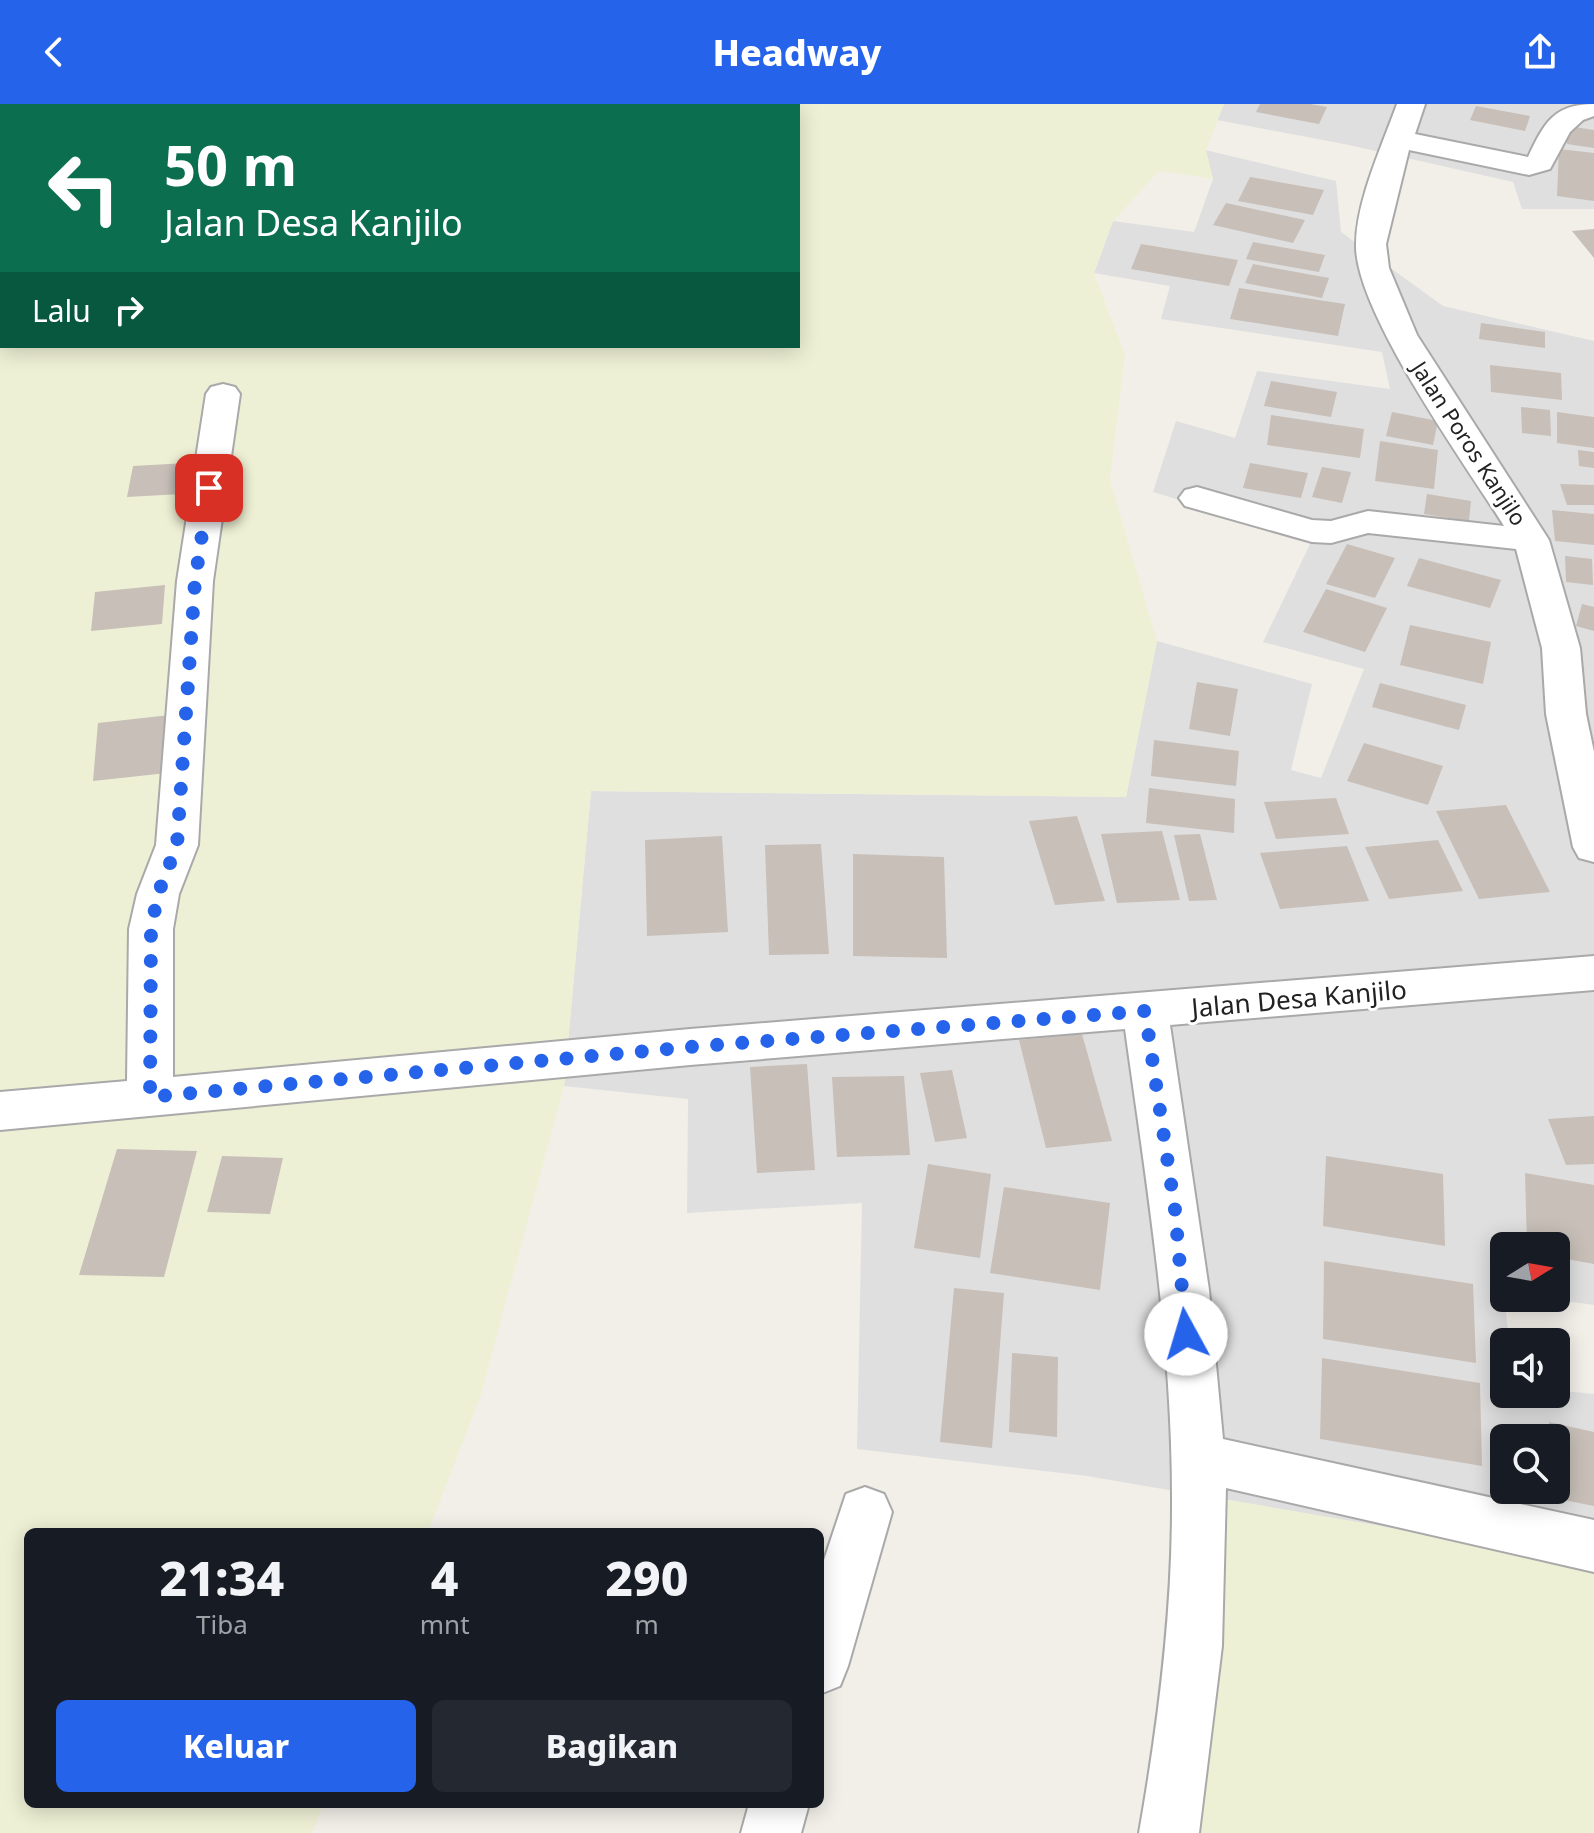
<!DOCTYPE html>
<html lang="id">
<head>
<meta charset="utf-8">
<style>
	:root { --surface:#171b24; --page:#242831; --text:#f1f3f6; --muted:#9ea1a6; --accent:#2563eb }
	body { margin:0; font-family:"Noto Sans",sans-serif; background:var(--page); color:var(--text); height:100vh; display:flex; flex-direction:column; font-size:30px; white-space:nowrap }
	* { box-sizing:border-box; margin:0 }
	p { font-size:26px; color:var(--muted) }
	.icon { flex:none; width:44px; height:44px; fill:none; stroke:currentColor; stroke-width:2; stroke-linecap:round; stroke-linejoin:round }
	.map { position:relative; flex:1; overflow:hidden }
	.panel { position:absolute; left:24px; top:1424px; width:800px; height:280px; display:flex; flex-direction:column; background:var(--surface); border-radius:12px; box-shadow:0 4px 20px #0003 }
	.panel>* { flex:none }
	.guide { position:absolute; left:0px; top:0px; width:800px; height:244px; box-shadow:0 4px 20px #0003; background:#0b6e4f; color:#fff; overflow:hidden }
	.needle { width:52px; rotate:79deg }
	.controls { position:absolute; left:1490px; top:1128px; display:grid; gap:16px }
	.controls a { display:grid; place-items:center; width:80px; height:80px; border-radius:12px; background:var(--surface); box-shadow:0 4px 20px #0003; font-size:40px }
	.pin { position:absolute; display:grid; place-items:center; width:68px; height:68px; color:#fff; margin:-34px; border-radius:16px; box-shadow:0 4px 12px #0006 }
	.me { position:absolute; width:88px; margin:-44px; rotate:354deg; stroke-linejoin:round; filter:drop-shadow(0 0 6px #0008) }
	.turn { display:flex; align-items:center; gap:28px; height:168px; padding:0 32px; font-size:36px }
	.turn .icon { width:104px; height:104px; stroke-width:2.5 }
	.turn b { display:block; font-size:56px; line-height:68px }
	.then { display:flex; align-items:center; height:76px; padding:0 32px; background:#0003; gap:16px; font-size:30px }
	.eta { display:flex; justify-content:space-evenly; align-items:center; height:136px; text-align:center }
	.eta b { font-size:48px; font-weight:800; line-height:56px }
	.primary-button { display:flex; gap:16px; margin-top:auto; padding:16px 32px }
	.primary-button a { flex:1; height:92px; border-radius:12px; background:var(--accent); color:#fff; font-size:32px; font-weight:800; line-height:92px; text-align:center }
	.primary-button a+a { background:var(--page); color:var(--text) }
	header { display:flex; justify-content:space-between; align-items:center; height:104px; padding:0 32px; background:var(--accent); color:#fff; font-size:36px; font-weight:800 }
	.map>svg:first-child { display:block }
	.residential { fill:#e0dfdf; fill-rule:evenodd }
	.farmland { fill:#eef0d5; fill-rule:evenodd }
	.building { fill:#c7bfb8 }
	.lines { fill:none; stroke-linecap:round; stroke-linejoin:round }
	.minor-casing { stroke:#a9a9a9; stroke-width:4 }
	.minor { fill:#fff; fill-rule:evenodd }
	.route { stroke:#2563eb; stroke-width:14; stroke-dasharray:0 25.2 }
	.labels { text-anchor:middle; dominant-baseline:central; stroke-width:6; stroke-linejoin:round; paint-order:stroke }
	.far-street-label { font-size:22px; fill:#222; stroke:#fff }
	.street-label { font-size:26px; fill:#222; stroke:#fff }
</style>
</head>
<body>
<header><svg class="icon" aria-label="back" viewBox="0 0 24 24"><path d="M15 5l-7 7 7 7"/></svg>Headway<svg class="icon" aria-label="share" viewBox="0 0 24 24"><path d="M12 15V3M7 8l5-5 5 5M5 13v7h14v-7"/></svg></header>
<div class="map">
<svg width="1594" height="1729" viewBox="0 0 1594 1729">
	<rect width="100%" height="100%" fill="#f2efe9"/>
	<g class="residential">
		<polygon points="1224,0 1594,0 1594,105 1522,105 1513,78 1349,41 1217,16"/>
		<path d="M 1205,46 L 1336,77 L 1341,128 L 1443,202 L 1594,237 L 1594,1201 L 1544,1194 L 1556,1194 L 1556,1142 L 1504,1142 L 1504,1189 L 1509,1238 L 1504,1238 L 1504,1290 L 1556,1290 L 1556,1286 L 1594,1290 L 1594,1459 L 1087,1372 L 857,1345 L 862,1099 L 687,1109 L 688,995 L 564,982 L 591,687 L 1126,693 L 1157,537 L 1312,580 L 1291,666 L 1321,674 L 1364,565 L 1263,538 L 1312,436 L 1153,388 L 1176,317 L 1235,334 L 1257,267 L 1390,285 L 1382,248 L 1161,215 L 1170,182 L 1094,169 L 1113,117 L 1194,128 L 1213,75 ZM 1504,1334 L 1556,1334 L 1556,1386 L 1504,1386 Z"/>
	</g>
	<g class="farmland">
		<path d="M 0,0 L 1224,0 L 1206,46 L 1213,75 L 1159,67 L 1113,117 L 1094,169 L 1125,251 L 1110,376 L 1157,537 L 1126,693 L 591,687 L 564,982 L 480,1294 L 428,1428 L 28,1428 L 28,1700 L 323,1700 L 312,1729 L 0,1729 ZM 2,2 L 798,2 L 798,242 L 2,242 Z"/>
		<polygon points="1184,1388 1594,1459 1594,1729 1149,1729"/>
	</g>
	<g class="building">
		<polygon points="1260,0 1310,0 1327,3 1319,20 1256,8"/>
		<polygon points="1476,2 1530,12 1525,27 1470,16"/>
		<polygon points="1568,22 1594,26 1594,44 1567,40"/>
		<polygon points="1559,45 1594,49 1594,97 1557,92"/>
		<polygon points="1250,73 1324,86 1313,111 1238,97"/>
		<polygon points="1226,99 1305,116 1293,139 1213,121"/>
		<polygon points="1594,125 1594,154 1572,127"/>
		<polygon points="1253,138 1325,151 1319,168 1246,155"/>
		<polygon points="1141,140 1238,156 1229,182 1131,165"/>
		<polygon points="1253,160 1329,174 1322,194 1245,179"/>
		<polygon points="1239,184 1345,200 1338,232 1230,215"/>
		<polygon points="1481,219 1545,228 1545,244 1479,235"/>
		<polygon points="1490,261 1561,269 1562,296 1491,288"/>
		<polygon points="1271,277 1337,288 1331,313 1264,302"/>
		<polygon points="1521,303 1550,306 1551,332 1522,329"/>
		<polygon points="1392,308 1438,317 1433,341 1386,332"/>
		<polygon points="1557,308 1594,313 1594,344 1557,339"/>
		<polygon points="1271,311 1364,325 1360,354 1267,341"/>
		<polygon points="1380,337 1438,346 1434,385 1375,377"/>
		<polygon points="1578,346 1594,348 1594,364 1579,362"/>
		<polygon points="187,359 181,390 127,393 133,362"/>
		<polygon points="1250,359 1308,369 1301,394 1243,384"/>
		<polygon points="1322,363 1351,368 1342,399 1312,393"/>
		<polygon points="1560,380 1594,381 1594,401 1567,401"/>
		<polygon points="1427,390 1471,397 1469,417 1424,410"/>
		<polygon points="1552,406 1594,410 1594,441 1555,437"/>
		<polygon points="1347,440 1395,454 1375,494 1326,480"/>
		<polygon points="1565,452 1592,455 1593,481 1566,478"/>
		<polygon points="1419,454 1501,476 1490,504 1407,482"/>
		<polygon points="165,481 162,520 91,527 95,488"/>
		<polygon points="1326,485 1387,504 1365,548 1303,528"/>
		<polygon points="1582,500 1594,503 1594,527 1576,522"/>
		<polygon points="1410,521 1491,538 1483,580 1400,561"/>
		<polygon points="1197,578 1238,585 1230,632 1189,625"/>
		<polygon points="1380,579 1466,601 1459,626 1372,603"/>
		<polygon points="170,611 167,669 93,677 98,619"/>
		<polygon points="1154,636 1239,647 1236,682 1151,672"/>
		<polygon points="1364,639 1443,662 1428,701 1347,677"/>
		<polygon points="1149,684 1235,695 1234,729 1146,719"/>
		<polygon points="1336,694 1349,730 1276,735 1264,698"/>
		<polygon points="1506,701 1550,788 1479,795 1436,707"/>
		<polygon points="1077,712 1105,797 1055,801 1029,717"/>
		<polygon points="1162,727 1180,796 1117,799 1101,730"/>
		<polygon points="1200,730 1217,796 1189,797 1174,731"/>
		<polygon points="722,732 728,828 647,832 645,736"/>
		<polygon points="1438,736 1463,787 1389,795 1365,743"/>
		<polygon points="821,740 829,850 769,851 765,741"/>
		<polygon points="1347,742 1369,797 1280,805 1260,749"/>
		<polygon points="853,750 944,753 947,854 853,852"/>
		<polygon points="1082,930 1112,1037 1046,1044 1019,936"/>
		<polygon points="807,960 815,1066 757,1069 750,963"/>
		<polygon points="952,966 967,1034 935,1038 920,969"/>
		<polygon points="904,972 910,1051 837,1053 832,973"/>
		<polygon points="1594,1012 1594,1060 1566,1061 1548,1015"/>
		<polygon points="117,1045 197,1047 164,1173 79,1171"/>
		<polygon points="222,1052 283,1054 270,1110 207,1108"/>
		<polygon points="1326,1052 1443,1070 1445,1142 1323,1122"/>
		<polygon points="928,1060 991,1070 980,1154 914,1144"/>
		<polygon points="1525,1069 1594,1081 1594,1160 1556,1153 1556,1142 1527,1142"/>
		<polygon points="1004,1083 1110,1099 1100,1186 990,1169"/>
		<polygon points="1324,1157 1473,1180 1476,1259 1323,1235"/>
		<polygon points="954,1184 1004,1189 992,1344 940,1338"/>
		<polygon points="1012,1249 1058,1253 1057,1333 1009,1328"/>
		<polygon points="1322,1254 1480,1279 1482,1362 1320,1335"/>
		<polygon points="1549,1318 1594,1328 1594,1402 1554,1394 1556,1334 1550,1334"/>
	</g>
	<g class="lines">
		<g class="minor-casing">
			<g id="minor">
				<path d="M 1397,0 L 1425,0 L 1415,30 L 1528,53 C 1544,19 1554,0 1594,0 L 1594,12 L 1583,16 L 1570,28 L 1550,65 L 1529,71 L 1409,46 L 1386,140 L 1389,164 L 1417,231 L 1549,436 L 1580,544 L 1586,610 L 1594,648 L 1594,758 L 1579,754 L 1573,743 L 1546,610 L 1542,544 L 1516,445 L 1368,429 L 1331,439 L 1312,438 L 1185,402 L 1179,394 L 1185,386 L 1197,383 L 1312,416 L 1331,417 L 1368,407 L 1504,422 C 1466,361 1355,208 1356,141 C 1356,97 1382,42 1397,0 Z"/>
				<path d="M 223,280 L 235,283 L 240,290 L 213,477 L 198,741 L 179,790 L 173,825 L 173,973 L 690,925 L 1594,852 L 1594,886 L 1170,921 L 1209,1186 L 1223,1335 L 1594,1416 L 1594,1468 L 1226,1384 L 1222,1542 L 1199,1729 L 1139,1729 C 1158,1621 1172,1512 1172,1403 C 1173,1243 1147,1083 1125,925 L 690,961 L 0,1026 L 0,988 L 127,977 L 129,825 L 137,790 L 156,741 L 177,477 L 206,290 L 211,283 Z"/>
				<polygon points="865,1383 884,1390 892,1408 848,1562 840,1582 820,1590 820,1468 846,1390"/>
				<polygon points="749,1700 809,1700 801,1729 741,1729"/>
			</g>
		</g>
		<use href="#minor" class="minor"/>
	</g>
	<g class="lines">
		<polyline class="route" points="209,384 195,477 177,741 158,790 151,825 150,993 690,943 1145,907 1175,1106 1186,1230"/>
	</g>
	<g class="labels">
		<g class="far-street-label">
			<text transform="translate(1470 339) rotate(57)">Jalan Poros Kanjilo</text>
		</g>
		<g class="street-label">
			<text transform="translate(1299 894) rotate(-5)">Jalan Desa Kanjilo</text>
		</g>
	</g>
</svg>
<div class="controls">
<a><svg class="needle" viewBox="-14 -14 28 28"><path d="M0-13l5 13h-10z" fill="#e53935"/><path d="M0 13l5-13h-10z" fill="#9ea1a6"/></svg></a>
<a><svg class="icon" aria-label="sound" viewBox="0 0 24 24"><path d="M4 9h4l5-4v14l-5-4H4zM17 9q2 3 0 6"/></svg></a>
<a><svg class="icon" aria-label="search" viewBox="0 0 24 24"><circle cx="10" cy="10" r="6"/><path d="M15 15l6 6"/></svg></a>
</div>
<div class="pin" style="left:209px;top:384px;background:#d93025"><svg class="icon" aria-label="arrive" viewBox="0 0 24 24"><path d="M6 21V4h12l-3 4 3 4H6"/></svg></div>
<svg class="me" style="left:1186px;top:1230px" viewBox="-20 -20 40 40"><circle r="19" fill="#fff"/><path d="M0-13L10 11 0 6-10 11z" fill="#2563eb"/></svg>
<div class="guide">
<div class="turn"><svg class="icon" aria-label="left" viewBox="0 0 24 24"><path d="M17 20v-9H6M10 6l-5 5 5 5"/></svg><div><b>50 m</b>Jalan Desa Kanjilo</div></div>
<div class="then">Lalu<svg class="icon" aria-label="right" viewBox="0 0 24 24"><path d="M7 20v-9h11M14 6l5 5-5 5"/></svg></div>
</div>
<section class="panel">
<div class="eta">
<div><b>21:34</b><p>Tiba</p></div>
<div><b>4</b><p>mnt</p></div>
<div><b>290</b><p>m</p></div>
</div>
<div class="primary-button"><a>Keluar</a><a>Bagikan</a></div>
</section>
</div>
</body>
</html>
